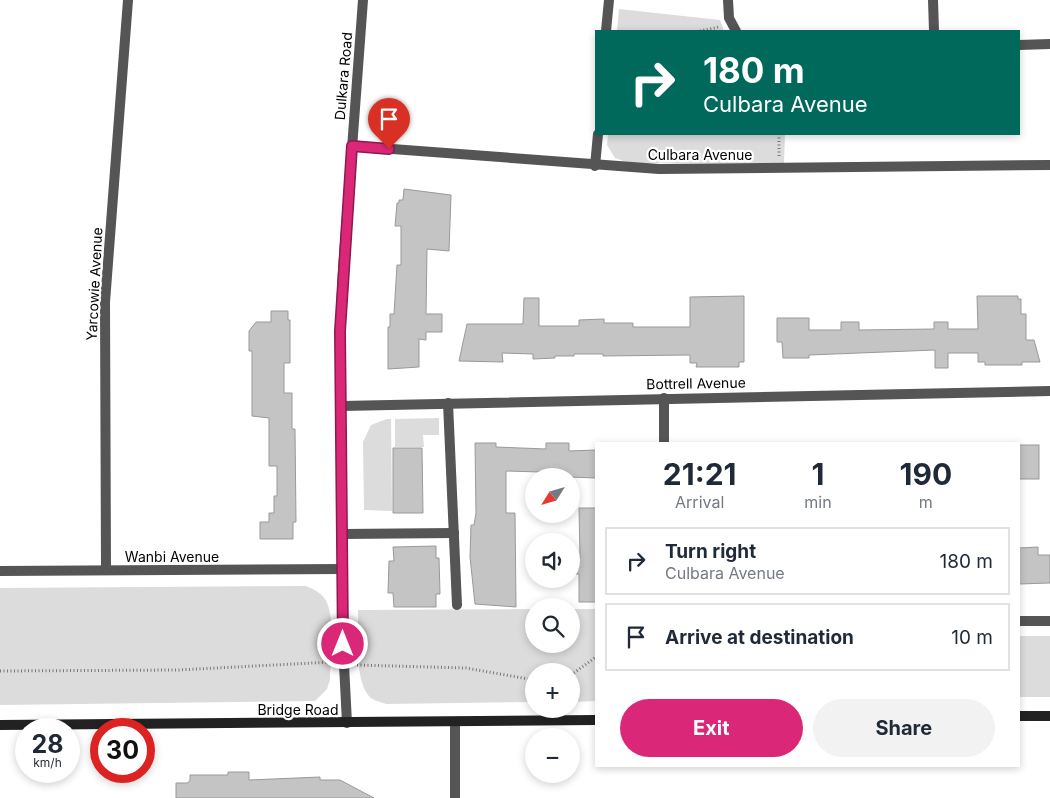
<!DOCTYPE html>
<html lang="en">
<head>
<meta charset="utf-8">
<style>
	:root { --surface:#fff; --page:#f2f2f3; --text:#1f2937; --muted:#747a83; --line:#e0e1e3; --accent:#db2777 }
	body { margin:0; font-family:Inter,sans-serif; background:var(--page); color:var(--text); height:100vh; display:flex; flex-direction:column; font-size:19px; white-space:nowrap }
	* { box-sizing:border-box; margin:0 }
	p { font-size:16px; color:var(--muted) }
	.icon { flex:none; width:28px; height:28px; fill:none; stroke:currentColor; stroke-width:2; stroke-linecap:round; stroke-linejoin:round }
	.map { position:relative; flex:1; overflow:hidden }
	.drawer { position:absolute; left:595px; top:442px; width:425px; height:325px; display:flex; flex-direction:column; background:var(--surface); border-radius:0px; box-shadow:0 2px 8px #0003 }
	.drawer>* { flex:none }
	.top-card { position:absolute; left:595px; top:30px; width:425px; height:105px; border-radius:0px; box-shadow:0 2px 8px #0003; background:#00695c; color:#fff; overflow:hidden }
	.needle { width:32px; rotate:233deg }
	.tools { position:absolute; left:525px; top:468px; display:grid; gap:10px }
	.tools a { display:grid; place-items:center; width:55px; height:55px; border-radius:50%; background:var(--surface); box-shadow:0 2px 8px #0003; font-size:25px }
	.speed { position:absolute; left:15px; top:718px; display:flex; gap:10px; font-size:25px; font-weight:700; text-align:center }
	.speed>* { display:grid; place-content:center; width:65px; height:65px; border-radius:50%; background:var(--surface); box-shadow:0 2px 8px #0003; line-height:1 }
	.speed small { font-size:12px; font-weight:400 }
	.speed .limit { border:8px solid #d22; background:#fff; color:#111 }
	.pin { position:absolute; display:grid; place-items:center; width:42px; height:42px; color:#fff; margin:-51px -21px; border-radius:50% 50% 50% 0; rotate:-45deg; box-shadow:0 0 5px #0007 }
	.pin .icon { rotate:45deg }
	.me { position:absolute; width:55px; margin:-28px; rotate:0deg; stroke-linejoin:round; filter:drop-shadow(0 0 4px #0008) }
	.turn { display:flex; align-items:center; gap:18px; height:105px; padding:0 25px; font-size:22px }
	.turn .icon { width:65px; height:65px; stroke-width:2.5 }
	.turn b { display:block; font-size:35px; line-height:42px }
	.eta { display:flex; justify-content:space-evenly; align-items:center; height:85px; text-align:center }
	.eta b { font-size:30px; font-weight:700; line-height:35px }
	.action { display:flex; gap:10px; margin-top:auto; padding:10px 25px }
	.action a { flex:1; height:58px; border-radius:30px; background:var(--accent); color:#fff; font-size:20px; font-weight:700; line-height:58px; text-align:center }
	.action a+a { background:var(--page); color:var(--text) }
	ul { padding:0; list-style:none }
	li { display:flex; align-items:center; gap:15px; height:68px; margin:0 10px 8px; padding:0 15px; border:2px solid var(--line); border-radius:0px }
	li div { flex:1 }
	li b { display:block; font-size:19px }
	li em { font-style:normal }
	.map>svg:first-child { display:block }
	.green { fill:#dcdcdc }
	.building { fill:#c4c4c4; stroke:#999 }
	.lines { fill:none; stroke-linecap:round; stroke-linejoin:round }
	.path { stroke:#777; stroke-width:3; stroke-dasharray:1 2.5; stroke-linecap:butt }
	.service { stroke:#555; stroke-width:10 }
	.minor { stroke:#555; stroke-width:10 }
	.secondary { stroke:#222; stroke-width:10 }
	.route-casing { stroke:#8e194d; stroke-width:12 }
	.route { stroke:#db2777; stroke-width:9 }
	.labels { text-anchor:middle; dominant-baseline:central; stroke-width:4.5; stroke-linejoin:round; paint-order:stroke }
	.street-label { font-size:14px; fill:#000; stroke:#fff }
</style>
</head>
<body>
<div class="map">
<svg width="1050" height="798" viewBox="0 0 1050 798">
	<rect width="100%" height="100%" fill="#fff"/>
	<g class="green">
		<polygon points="619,9 720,20 724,31 617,31"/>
		<polygon points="608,134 785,134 784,163 629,163 615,158 607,145"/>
		<polygon points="439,418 439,435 423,435 424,447 395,447 395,419"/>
		<polygon points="387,419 391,419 392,511 364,510 363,442 371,425"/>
		<path d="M 306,586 C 313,589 320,592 325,599 C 336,615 330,660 330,680 L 327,689 L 315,701 L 0,705 L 0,588 Z"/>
		<path d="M 534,609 L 534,644 L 571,644 L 571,609 L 596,609 L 596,701 L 571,702 L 571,671 L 534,671 L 534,702 L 386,704 C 382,702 375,701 371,698 C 353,682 359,632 358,610 Z"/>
		<rect x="1019" y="636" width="31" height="61"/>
	</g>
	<g class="building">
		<polygon points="404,189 451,195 449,251 427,249 426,314 442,314 442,332 426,332 426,340 419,339 419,367 388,369 388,327 390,327 390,314 394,314 397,265 401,265 401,226 395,226 397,203 399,203 399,200 403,200"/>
		<polygon points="744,296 744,362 739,362 739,367 696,367 697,363 690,363 690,355 603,356 603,354 574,354 574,356 555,356 555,358 533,359 533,354 502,353 503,362 459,361 467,324 523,324 524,298 539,298 539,326 579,326 579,320 604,319 604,323 633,323 633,327 690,327 690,297"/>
		<polygon points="977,296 1018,296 1018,299 1021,299 1021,314 1026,314 1026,340 1034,340 1040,362 1022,362 1022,365 985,365 985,362 978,362 978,353 948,353 948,368 935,368 935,350 809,355 809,358 783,358 782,342 777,342 777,318 809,318 809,330 841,330 841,322 859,322 859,330 934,329 934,322 948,322 948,329 978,329"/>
		<polygon points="271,311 288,311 288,320 290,320 290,363 284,363 284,393 292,393 292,429 295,429 296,522 293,522 293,539 260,539 260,522 269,522 269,513 274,513 274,496 277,496 277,466 269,466 269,418 252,416 252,351 249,351 249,331 256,322 271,322"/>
		<polygon points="475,443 496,443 496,447 546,449 546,443 569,443 569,451 596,450 596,478 540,476 540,472 506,471 506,513 515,513 516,607 475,604 470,557 471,525 474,525 476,513"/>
		<rect x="1019" y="445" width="20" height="34"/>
		<polygon points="393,448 422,448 423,513 393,513"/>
		<polygon points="579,508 596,508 596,602 579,602 579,574 571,574 571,558 580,558"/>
		<polygon points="436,546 436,558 439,558 440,594 436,594 436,607 394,607 393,593 388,593 389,561 394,561 393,547"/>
		<polygon points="1038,547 1038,555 1050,555 1050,583 1019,584 1019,548"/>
		<polygon points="228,772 249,772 249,780 320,777 320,780 340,780 374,798 176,798 176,783 187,783 190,781 190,775 228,775"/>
	</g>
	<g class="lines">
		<g class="path">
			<polyline points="700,31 719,27"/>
			<polyline points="779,156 779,134"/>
			<polyline points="357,665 466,668 534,680"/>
			<polyline points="0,671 178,670 332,662"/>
			<polyline points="571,675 596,657"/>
		</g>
		<g class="service">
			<polyline points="448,403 457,605"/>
			<polyline points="343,534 454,533"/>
		</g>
		<g class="minor">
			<polyline points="728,0 729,18 736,31"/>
			<polyline points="933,0 934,31"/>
			<polyline points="606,31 609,0"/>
			<polyline points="1019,45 1050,44"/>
			<polyline points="352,146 659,169 1050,165"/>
			<polyline points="595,166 598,134"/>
			<polyline points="664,398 664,444"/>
			<polyline points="342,406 1050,391"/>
			<polyline points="106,570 105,302 128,0"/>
			<polyline points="0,571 343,569"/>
			<polyline points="1019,621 1050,621"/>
			<polyline points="455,722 455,798"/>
			<polyline points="347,723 343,645 340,331 343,270 363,0"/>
		</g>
		<g class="secondary">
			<polyline points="1019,716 1050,716"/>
			<polyline points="0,725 596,720"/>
		</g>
	</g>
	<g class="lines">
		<g class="route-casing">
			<polyline id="route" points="343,644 340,331 352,146 389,149"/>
		</g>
		<use href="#route" class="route"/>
	</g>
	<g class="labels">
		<g class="street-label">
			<text transform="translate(343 76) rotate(-85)">Dulkara Road</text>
			<text x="700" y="154">Culbara Avenue</text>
			<text transform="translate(94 284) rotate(-87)">Yarcowie Avenue</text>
			<text transform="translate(696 383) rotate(-1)">Bottrell Avenue</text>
			<text x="172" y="556">Wanbi Avenue</text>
			<text x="298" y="709">Bridge Road</text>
		</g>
	</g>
</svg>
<div class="tools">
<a><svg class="needle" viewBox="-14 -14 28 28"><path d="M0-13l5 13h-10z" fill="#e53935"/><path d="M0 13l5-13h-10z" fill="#747a83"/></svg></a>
<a><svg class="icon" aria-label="sound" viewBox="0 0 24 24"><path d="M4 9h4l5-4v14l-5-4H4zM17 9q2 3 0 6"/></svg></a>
<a><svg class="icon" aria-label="search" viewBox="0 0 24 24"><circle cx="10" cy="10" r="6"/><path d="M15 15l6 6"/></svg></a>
<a>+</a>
<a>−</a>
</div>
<div class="speed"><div>28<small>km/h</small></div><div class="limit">30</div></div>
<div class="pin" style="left:389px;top:149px;background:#d93025"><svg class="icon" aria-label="arrive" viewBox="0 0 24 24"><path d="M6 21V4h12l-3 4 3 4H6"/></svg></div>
<svg class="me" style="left:343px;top:644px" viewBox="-20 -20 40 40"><circle r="17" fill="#db2777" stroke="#fff" stroke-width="3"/><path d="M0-11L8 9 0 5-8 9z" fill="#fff"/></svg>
<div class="top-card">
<div class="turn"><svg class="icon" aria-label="right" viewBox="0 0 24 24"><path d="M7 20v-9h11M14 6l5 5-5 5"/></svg><div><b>180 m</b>Culbara Avenue</div></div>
</div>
<section class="drawer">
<div class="eta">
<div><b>21:21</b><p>Arrival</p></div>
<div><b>1</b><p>min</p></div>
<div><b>190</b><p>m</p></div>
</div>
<ul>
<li><svg class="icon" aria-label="right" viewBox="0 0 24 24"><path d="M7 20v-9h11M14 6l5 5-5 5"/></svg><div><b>Turn right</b><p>Culbara Avenue</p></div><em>180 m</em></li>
<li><svg class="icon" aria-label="arrive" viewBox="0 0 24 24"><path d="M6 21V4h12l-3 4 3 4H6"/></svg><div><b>Arrive at destination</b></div><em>10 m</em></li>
</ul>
<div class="action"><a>Exit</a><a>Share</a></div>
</section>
</div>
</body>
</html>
